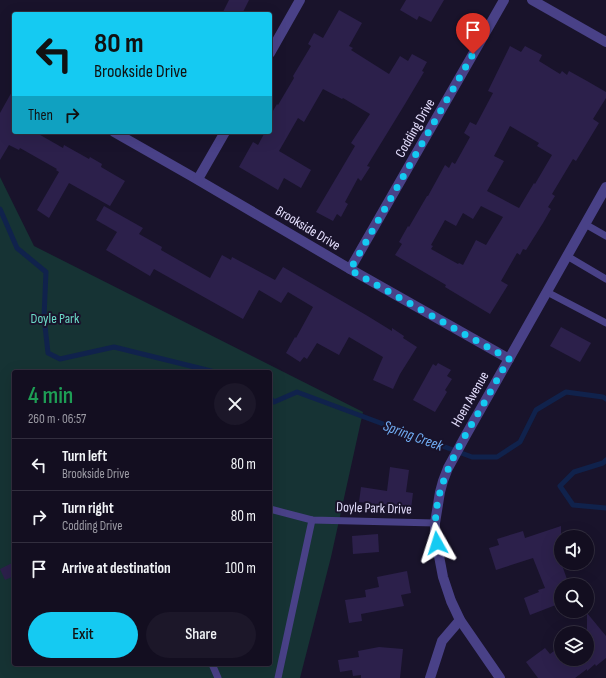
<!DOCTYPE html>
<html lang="en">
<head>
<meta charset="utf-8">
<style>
	:root { --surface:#130e20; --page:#1c1729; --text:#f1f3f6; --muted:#9d9ca5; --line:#322e3e; --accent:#15caf2 }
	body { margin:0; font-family:"Sofia Sans Condensed",sans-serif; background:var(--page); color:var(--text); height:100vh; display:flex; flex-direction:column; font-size:15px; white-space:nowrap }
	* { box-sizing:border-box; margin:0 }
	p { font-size:13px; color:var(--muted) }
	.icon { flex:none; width:22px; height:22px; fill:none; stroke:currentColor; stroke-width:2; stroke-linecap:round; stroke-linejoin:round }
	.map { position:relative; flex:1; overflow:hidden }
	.side { position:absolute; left:12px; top:370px; width:260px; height:296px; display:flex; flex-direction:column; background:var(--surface); border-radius:4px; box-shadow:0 4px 16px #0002,0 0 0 1px var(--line) }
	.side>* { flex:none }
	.top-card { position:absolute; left:12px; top:12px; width:260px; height:122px; border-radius:4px; box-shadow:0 4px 16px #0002,0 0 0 1px var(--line); background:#15caf2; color:#111; overflow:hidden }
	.tools { position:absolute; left:554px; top:530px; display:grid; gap:8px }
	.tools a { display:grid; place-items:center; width:40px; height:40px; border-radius:50%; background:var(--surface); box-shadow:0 4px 16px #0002,0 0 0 1px var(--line); font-size:20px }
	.pin { position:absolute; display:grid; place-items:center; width:34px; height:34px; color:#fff; margin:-41px -17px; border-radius:50% 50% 50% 0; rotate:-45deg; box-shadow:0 0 4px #0007 }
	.pin .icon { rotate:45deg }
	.me { position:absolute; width:44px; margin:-22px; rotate:354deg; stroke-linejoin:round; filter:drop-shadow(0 0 3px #0008) }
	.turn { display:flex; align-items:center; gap:14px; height:84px; padding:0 16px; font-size:18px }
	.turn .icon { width:52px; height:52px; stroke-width:2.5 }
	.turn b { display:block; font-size:28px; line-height:34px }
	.then { display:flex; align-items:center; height:38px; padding:0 16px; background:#0003; gap:8px; font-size:15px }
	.round { display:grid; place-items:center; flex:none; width:42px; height:42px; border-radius:21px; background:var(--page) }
	.overview { display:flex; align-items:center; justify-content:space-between; height:68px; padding:0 16px }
	h1 { font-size:24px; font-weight:600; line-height:30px; color:#1e9e55 }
	.cta { display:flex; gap:8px; margin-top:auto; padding:8px 16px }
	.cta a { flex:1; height:46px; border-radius:24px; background:var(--accent); color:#111; font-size:16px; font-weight:600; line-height:46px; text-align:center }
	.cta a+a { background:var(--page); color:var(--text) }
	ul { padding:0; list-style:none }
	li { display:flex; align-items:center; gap:12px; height:52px; padding:0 16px; border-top:1px solid var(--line) }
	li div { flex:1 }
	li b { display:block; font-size:15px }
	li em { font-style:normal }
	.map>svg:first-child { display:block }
	.green { fill:#163334; fill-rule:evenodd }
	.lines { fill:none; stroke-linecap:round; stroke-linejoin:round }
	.stream { stroke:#10224c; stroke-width:5 }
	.building { fill:#2c204b; fill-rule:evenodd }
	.service { stroke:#494187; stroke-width:7 }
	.minor { stroke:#494187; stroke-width:10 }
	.tertiary { stroke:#494187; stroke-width:10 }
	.route { stroke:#15caf2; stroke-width:7; stroke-dasharray:0 12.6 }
	.labels { text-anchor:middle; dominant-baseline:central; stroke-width:4; stroke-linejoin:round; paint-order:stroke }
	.street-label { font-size:14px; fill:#e4defd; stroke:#19132b }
	.park-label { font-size:14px; fill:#6cdbc8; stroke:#19132b }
	.water-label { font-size:15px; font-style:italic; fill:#72aff7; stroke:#19132b }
</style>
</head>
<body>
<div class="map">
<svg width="606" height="678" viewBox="0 0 606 678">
	<rect width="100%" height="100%" fill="#19132b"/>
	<path class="green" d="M 0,177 L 34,246 L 363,412 L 331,557 L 300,678 L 0,678 ZM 14,372 L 270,372 L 270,664 L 14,664 Z"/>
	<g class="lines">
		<g class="stream">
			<polyline points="0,209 17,248 46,272 44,317 48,353 60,359 114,347 215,372"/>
			<polyline points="270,398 274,402 297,392 472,457 497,457 520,442 536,410 566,392 603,397 606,399"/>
			<polyline points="606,460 603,463 574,472 560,486 573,505 606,508"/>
		</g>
	</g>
	<g class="building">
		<polygon points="229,0 249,0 242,14 222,14"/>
		<polygon points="406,0 444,0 431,22 419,16 417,20 400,10"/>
		<polygon points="339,10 362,23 349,46 353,48 351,50 389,74 400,56 408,61 412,54 427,62 422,71 424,72 405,104 367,166 370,167 361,181 358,178 345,202 348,204 341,217 337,214 333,221 316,212 355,146 351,143 370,114 343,98 342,99 323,89 304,122 298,118 279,151 311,170 301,188 284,178 278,190 239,167 253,142 258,145 265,132 270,132 270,116 277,104 278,105 294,78 293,76 311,46 308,44 314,33 323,38"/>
		<path d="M 510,46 L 521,52 L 525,46 L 542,55 L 539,61 L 560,74 L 562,71 L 567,75 L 569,71 L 587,81 L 606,92 L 606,98 L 593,119 L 599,123 L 576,161 L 573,159 L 552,194 L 555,196 L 548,207 L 551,209 L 543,223 L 526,250 L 523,249 L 520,255 L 517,253 L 501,281 L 508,285 L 490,314 L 445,287 L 446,285 L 395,255 L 402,244 L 399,242 L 408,226 L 409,227 L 427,196 L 428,196 L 445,165 L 449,168 L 452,162 L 455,164 L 470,137 L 464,133 L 470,122 L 476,125 L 493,93 L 488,91 ZM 510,126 L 539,143 L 537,146 L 552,155 L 535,184 L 534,183 L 519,208 L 487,191 L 504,161 L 494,156 ZM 481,206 L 503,217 L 486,245 L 476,240 L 463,265 L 459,263 L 458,264 L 431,249 L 433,246 L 431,245 L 445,220 L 456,226 L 463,213 L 473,219 Z"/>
		<polygon points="14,88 14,132 35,132 63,148 64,145 89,159 90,157 102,164 101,167 125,181 110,206 69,183 49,218 37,210 59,172 56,170 57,169 20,148 19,150 9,145 0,160 0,113"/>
		<polygon points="104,206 143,228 139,234 162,247 161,250 210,278 222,255 231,260 232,257 275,280 283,267 366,315 392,331 392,328 404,336 403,338 417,347 400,374 393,389 373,380 383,357 349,337 339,355 317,343 307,359 304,357 300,362 286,353 295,337 296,338 313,307 288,292 281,303 259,290 243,319 154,269 150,276 106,250 117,232 96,220"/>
		<polygon points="561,327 591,343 580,362 550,346"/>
		<polygon points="438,363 451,370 447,376 452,379 445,390 447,392 435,412 413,400 433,364 436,366"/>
		<polygon points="390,467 409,470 406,492 413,493 411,509 359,502 361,487 387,491"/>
		<polygon points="561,526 561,546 556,548 569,585 561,585 561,603 530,615 524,598 539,592 538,590 545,588 533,558 496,570 489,548 499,545 497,539 523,531 525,538"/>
		<polygon points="378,534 379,552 353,554 352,536"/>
		<polygon points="14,562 14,576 5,580 0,569"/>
		<polygon points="407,571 411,593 401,595 404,606 361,614 362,621 349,623 345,600 366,597 365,590 379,587 377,577"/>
		<polygon points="587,613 606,636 606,658 596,666 595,664 587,671 587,669 575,678 538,678 526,662 545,648 550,654 561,646 561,659 587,659"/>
		<polygon points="379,647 403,649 400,678 361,678 361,675 353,676 352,670 340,672 338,660 359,657 358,651"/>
	</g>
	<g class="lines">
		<g class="service">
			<polyline points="585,224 606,236"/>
			<polyline points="567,256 606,279"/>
			<polyline points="547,292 606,323"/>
			<polyline points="270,509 312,520 435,523"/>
			<polyline points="212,664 218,678"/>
			<polyline points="278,678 312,520"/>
		</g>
		<g class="minor">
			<polyline points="270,53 300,0"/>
			<polyline points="114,132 193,177 350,269 509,359"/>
			<polyline points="198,179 225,132"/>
			<polyline points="350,269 504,0"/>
			<polyline points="430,678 442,641 460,620"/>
			<polyline points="500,678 460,620 451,601 443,577 435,535 435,523 440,492 443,481 448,468 466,435 606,187"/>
		</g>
		<polyline class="tertiary" points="532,0 606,42"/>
	</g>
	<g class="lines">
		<path class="route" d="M 437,543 C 429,497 453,456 476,417 C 487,398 498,378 509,359 L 350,270 L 473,54"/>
	</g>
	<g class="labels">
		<g class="street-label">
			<text transform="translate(415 128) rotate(-60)">Codding Drive</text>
			<text transform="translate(308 228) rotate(31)">Brookside Drive</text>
			<text transform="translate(470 399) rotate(-60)">Hoen Avenue</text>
			<text transform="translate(374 508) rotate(2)">Doyle Park Drive</text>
		</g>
		<g class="park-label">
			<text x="55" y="318">Doyle Park</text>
		</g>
		<g class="water-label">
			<text transform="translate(413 436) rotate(20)">Spring Creek</text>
		</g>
	</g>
</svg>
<div class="tools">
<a><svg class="icon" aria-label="sound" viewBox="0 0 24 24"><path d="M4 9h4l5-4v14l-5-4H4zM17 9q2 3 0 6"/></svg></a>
<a><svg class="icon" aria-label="search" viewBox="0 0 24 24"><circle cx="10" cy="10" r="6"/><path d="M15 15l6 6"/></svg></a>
<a><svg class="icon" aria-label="layers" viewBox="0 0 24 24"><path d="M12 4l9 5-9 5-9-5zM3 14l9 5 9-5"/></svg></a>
</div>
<div class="pin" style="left:473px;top:54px;background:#d93025"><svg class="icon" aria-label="arrive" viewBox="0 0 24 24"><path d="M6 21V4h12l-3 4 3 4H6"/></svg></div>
<svg class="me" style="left:437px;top:543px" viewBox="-20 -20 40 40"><path d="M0-17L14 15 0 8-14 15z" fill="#15caf2" stroke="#fff" stroke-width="4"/></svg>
<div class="top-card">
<div class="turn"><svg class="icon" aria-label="left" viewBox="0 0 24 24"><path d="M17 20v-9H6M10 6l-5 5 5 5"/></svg><div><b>80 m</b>Brookside Drive</div></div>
<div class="then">Then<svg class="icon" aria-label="right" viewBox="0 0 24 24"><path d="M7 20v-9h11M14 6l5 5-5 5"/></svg></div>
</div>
<section class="side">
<div class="overview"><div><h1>4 min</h1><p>260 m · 06:57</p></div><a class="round"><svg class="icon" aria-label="close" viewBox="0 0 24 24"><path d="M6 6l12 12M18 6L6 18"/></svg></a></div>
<ul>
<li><svg class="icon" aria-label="left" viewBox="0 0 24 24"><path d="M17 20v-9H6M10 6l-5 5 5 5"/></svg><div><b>Turn left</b><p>Brookside Drive</p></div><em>80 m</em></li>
<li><svg class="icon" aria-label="right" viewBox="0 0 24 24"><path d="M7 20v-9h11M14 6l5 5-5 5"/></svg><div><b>Turn right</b><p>Codding Drive</p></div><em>80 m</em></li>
<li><svg class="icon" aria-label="arrive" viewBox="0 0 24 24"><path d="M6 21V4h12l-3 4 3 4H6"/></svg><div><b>Arrive at destination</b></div><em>100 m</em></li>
</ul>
<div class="cta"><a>Exit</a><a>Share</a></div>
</section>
</div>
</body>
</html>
